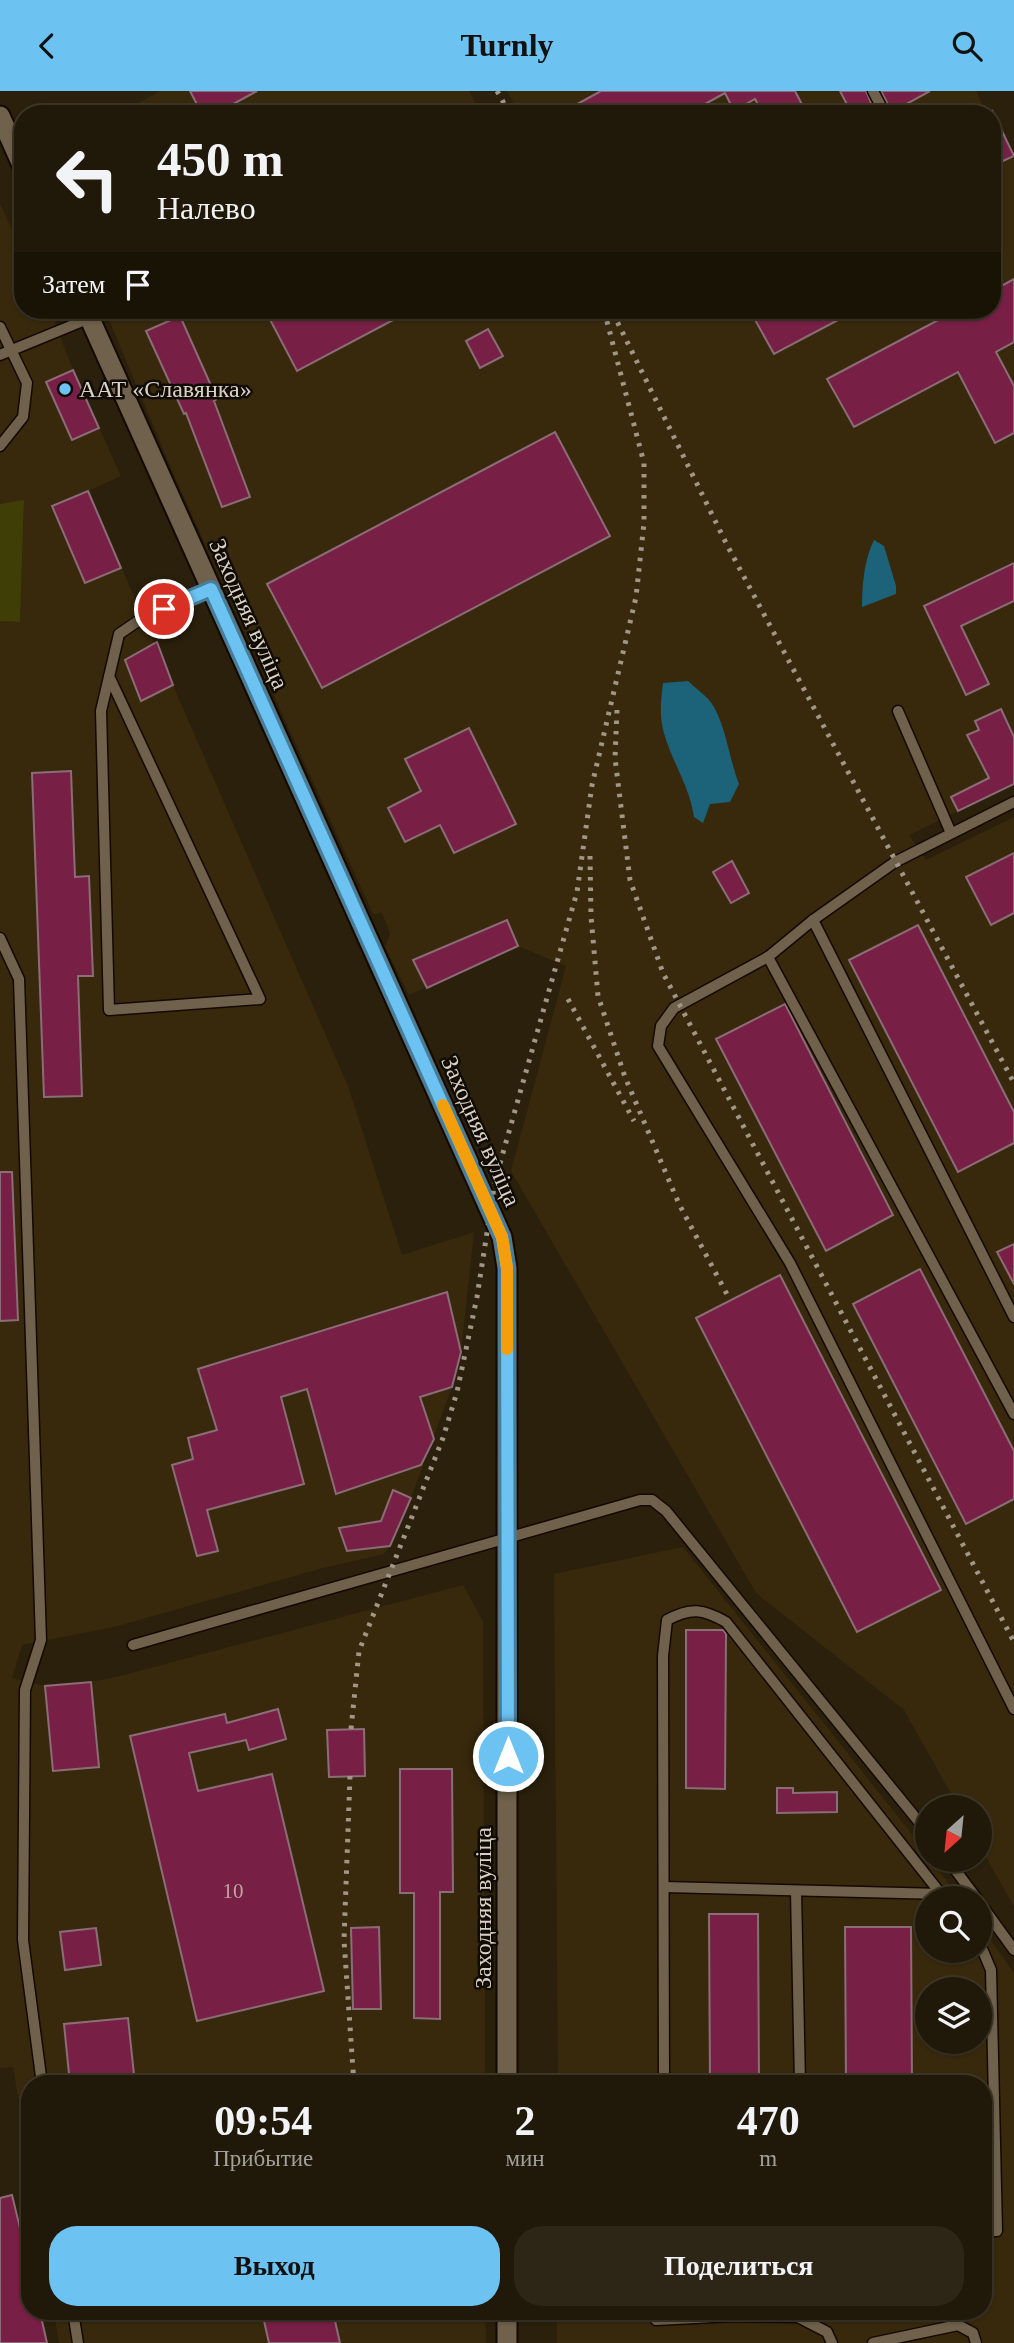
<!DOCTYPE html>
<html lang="ru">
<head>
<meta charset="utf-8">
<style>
	:root { --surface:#201808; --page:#2d2516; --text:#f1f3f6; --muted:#a2a09c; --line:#3d3729; --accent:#6cc3f2 }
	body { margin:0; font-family:Georgia,serif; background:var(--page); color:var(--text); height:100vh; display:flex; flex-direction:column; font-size:26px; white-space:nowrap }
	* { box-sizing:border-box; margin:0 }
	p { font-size:23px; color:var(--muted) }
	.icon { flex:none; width:38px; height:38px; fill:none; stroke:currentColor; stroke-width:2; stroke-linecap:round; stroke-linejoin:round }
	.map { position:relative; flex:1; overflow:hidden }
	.details { position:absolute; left:21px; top:1984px; width:971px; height:245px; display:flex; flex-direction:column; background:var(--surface); border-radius:28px; box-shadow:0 2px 5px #0004,0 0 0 2px var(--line) }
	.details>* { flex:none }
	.guide { position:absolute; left:14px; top:14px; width:987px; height:214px; border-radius:28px; box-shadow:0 2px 5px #0004,0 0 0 2px var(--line); background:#201808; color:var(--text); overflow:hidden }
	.needle { width:46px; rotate:207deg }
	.controls { position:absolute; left:915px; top:1704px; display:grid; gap:14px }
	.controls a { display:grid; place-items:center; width:77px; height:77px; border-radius:50%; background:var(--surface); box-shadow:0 2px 5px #0004,0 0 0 2px var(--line); font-size:35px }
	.pin { position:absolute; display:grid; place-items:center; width:60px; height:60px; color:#fff; margin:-30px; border:4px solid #fff; border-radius:50%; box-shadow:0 2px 7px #0007 }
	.me { position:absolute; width:77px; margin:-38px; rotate:0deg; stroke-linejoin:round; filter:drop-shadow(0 0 5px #0008) }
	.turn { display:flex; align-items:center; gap:24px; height:147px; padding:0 28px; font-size:32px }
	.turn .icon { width:91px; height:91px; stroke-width:2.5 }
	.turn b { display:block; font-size:49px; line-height:60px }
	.then { display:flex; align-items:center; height:66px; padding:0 28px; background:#0003; gap:14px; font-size:26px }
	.eta { display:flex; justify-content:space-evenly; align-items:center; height:119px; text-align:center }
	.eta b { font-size:42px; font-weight:600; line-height:49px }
	.cta { display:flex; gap:14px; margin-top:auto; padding:14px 28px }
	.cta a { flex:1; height:80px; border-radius:28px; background:var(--accent); color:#111; font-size:28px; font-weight:600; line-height:80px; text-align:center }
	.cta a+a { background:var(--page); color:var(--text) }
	header { display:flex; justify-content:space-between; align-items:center; height:91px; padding:0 28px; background:var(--accent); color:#111; font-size:32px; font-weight:600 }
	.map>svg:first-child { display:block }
	.built { fill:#38290d; fill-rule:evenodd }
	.green { fill:#3e3e06 }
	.water { fill:#1c6279 }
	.building { fill:#781f45; stroke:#8a6d76; stroke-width:2 }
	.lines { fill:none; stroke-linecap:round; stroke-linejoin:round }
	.lane-casing { stroke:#140900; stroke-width:13 }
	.street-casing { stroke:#140900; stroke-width:23 }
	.lane { stroke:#6f614b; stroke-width:10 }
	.street { stroke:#6f614b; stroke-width:19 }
	.rail { stroke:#a09788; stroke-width:5; stroke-dasharray:3.5 7; stroke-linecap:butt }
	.route-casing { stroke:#467f9d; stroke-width:18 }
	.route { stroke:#6cc3f2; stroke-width:12 }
	.slow { stroke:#f59e0b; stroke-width:12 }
	.poi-dot { fill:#6cc3f2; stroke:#100b04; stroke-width:2.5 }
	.labels { text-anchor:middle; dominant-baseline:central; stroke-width:5; stroke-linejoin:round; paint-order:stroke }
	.number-label { font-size:21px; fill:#c1a4a5 }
	.poi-label { font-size:24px; fill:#d9d1c5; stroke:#100b04; text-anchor:start }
	.street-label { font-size:24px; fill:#d9d1c5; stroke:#100b04 }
</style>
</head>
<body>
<header><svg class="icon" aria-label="back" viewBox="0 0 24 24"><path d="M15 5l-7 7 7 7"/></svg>Turnly<svg class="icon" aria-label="search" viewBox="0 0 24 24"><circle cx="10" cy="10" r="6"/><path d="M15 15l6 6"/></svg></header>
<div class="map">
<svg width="1014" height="2252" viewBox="0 0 1014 2252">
	<rect width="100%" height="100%" fill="#2b200b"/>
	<g class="built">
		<polygon points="160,0 469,0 481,22 497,12 502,23 119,23"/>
		<polygon points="507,0 976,0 987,23 519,23"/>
		<polygon points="995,26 1014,66 1014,693 909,744 926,769 1014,726 1014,1816 980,1755 980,1717 959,1717 904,1619 756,1502 511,1080 566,875 518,855 409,904 385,856 390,842 382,822 373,823 176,389 105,219 992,219 992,27"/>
		<polygon points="0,113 23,162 23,219 50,219 73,279 121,385 88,400 348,995 402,1164 474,1141 461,1261 452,1296 411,1407 390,1455 384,1463 323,1477 114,1536 22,1554 12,1587 45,1595 90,1591 116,1586 463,1494 483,1530 485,1993 30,1993 30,2076 13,1976 0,1977 0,530 20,531 24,410 0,413"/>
		<path d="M 683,1456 L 908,1738 L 927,1764 L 928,1769 L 931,1769 L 960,1808 L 928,1808 L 928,1860 L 980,1860 L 980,1834 L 1014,1882 L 1014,2252 L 557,2252 L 557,2221 L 984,2221 L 984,1993 L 558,1993 L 554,1483 ZM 928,1899 L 980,1899 L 980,1951 L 928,1951 Z"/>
		<polygon points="54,2221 485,2221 486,2252 59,2252"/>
	</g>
	<polygon class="green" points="24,409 20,531 0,530 0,413"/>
	<g class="water">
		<path d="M 874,449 L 884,455 L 896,495 L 896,503 L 862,516 C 862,494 864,469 874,449 Z"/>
		<path d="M 688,590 C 694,596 703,602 709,609 C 725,628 729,668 739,693 L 730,711 L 710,713 L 703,732 L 694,726 C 690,696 672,671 664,642 C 659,625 661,608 663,592 Z"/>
	</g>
	<g class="building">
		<polygon points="190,0 257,0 215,23 202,23"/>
		<polygon points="601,0 795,0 807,23 763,23 755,8 734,20 725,2 687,23 559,23"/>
		<polygon points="840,0 866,0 876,23 852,23"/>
		<polygon points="881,0 930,0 892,21"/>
		<polygon points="992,19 1014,65 992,75"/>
		<polygon points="1014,188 1014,251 996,261 1014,295 1014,342 995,352 958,281 854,336 827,288 957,219 992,219 992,200"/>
		<polygon points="265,219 412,219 297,280"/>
		<polygon points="769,219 857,219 774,263 754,227"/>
		<polygon points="180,225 217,308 214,310 250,406 222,416 186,322 184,323 146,240"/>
		<polygon points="488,238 503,265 480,277 466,250"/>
		<polygon points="73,279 99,337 72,349 46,291"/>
		<polygon points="555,341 610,445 322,597 267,493"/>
		<polygon points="88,400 121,477 85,492 52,415"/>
		<polygon points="1014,472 1014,510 961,535 989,593 966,604 924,515"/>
		<polygon points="157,551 173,594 141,610 125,569"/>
		<polygon points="1001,618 1014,646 1014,693 958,720 951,706 989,687 967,644 979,639 975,630"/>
		<polygon points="469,637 516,733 454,762 440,734 405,751 388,717 421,700 405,668"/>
		<polygon points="71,680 75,786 89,785 93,885 78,885 82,1005 44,1006 32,682"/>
		<polygon points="1014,762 1014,822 991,834 966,786"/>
		<polygon points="732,770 749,802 731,812 713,781"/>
		<polygon points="507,829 518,855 427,897 413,869"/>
		<polygon points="918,834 1014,1021 1014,1052 958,1081 849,869"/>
		<polygon points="785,913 893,1124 826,1160 716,948"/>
		<polygon points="0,1081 12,1081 18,1229 0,1230"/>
		<polygon points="1014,1153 1014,1193 997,1161"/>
		<polygon points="920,1178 1014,1360 1014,1408 966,1433 853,1213"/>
		<polygon points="780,1184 941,1499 857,1541 696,1227"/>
		<polygon points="447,1201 461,1261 452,1296 420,1306 434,1348 421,1374 336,1403 307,1298 281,1306 304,1393 207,1419 218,1460 197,1465 172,1374 193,1368 188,1347 217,1339 198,1278"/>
		<polygon points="393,1399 411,1407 390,1455 347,1460 339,1437 381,1430"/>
		<polygon points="686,1539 723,1539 726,1543 725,1698 686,1697"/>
		<polygon points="91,1591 99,1676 53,1680 45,1595"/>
		<polygon points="278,1618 286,1648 249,1659 246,1649 189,1662 198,1700 272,1683 324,1900 197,1930 130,1645 225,1623 227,1632"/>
		<polygon points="364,1638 365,1685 329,1686 327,1639"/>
		<polygon points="400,1678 452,1678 453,1801 440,1801 440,1928 414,1927 414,1802 400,1802"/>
		<polygon points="777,1697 793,1697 793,1702 837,1701 837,1721 777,1722"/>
		<polygon points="709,1823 758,1823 759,1993 710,1993"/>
		<polygon points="379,1836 381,1918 353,1918 351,1837"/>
		<polygon points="845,1836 911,1836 912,1993 846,1993"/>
		<polygon points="96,1837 101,1874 65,1879 60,1841"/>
		<polygon points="128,1927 135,1993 70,1993 64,1933"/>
		<polygon points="12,2104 30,2178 30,2221 40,2221 47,2252 0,2252 0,2107"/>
		<polygon points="262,2221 333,2221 340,2252 269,2252"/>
	</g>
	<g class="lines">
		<g class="lane-casing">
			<g id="lane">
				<polyline points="873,0 885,23"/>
				<polyline points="0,236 27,292 23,326 0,355"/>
				<polyline points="0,264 90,227"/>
				<polyline points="109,585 260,908 109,919 101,620 119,543 141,528 211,498"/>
				<polyline points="898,620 951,742"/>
				<polyline points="1014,711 895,771 813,829 768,866 674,917 661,935 658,955 790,1172 1014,1618"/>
				<polyline points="813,829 1014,1226"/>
				<polyline points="0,847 19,888 41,1549 25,1599 23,1849 42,1993"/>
				<polyline points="768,866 1014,1323"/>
				<polyline points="133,1554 640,1409 652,1409 666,1420 928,1742"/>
				<polyline points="948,1769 977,1808"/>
				<polyline points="664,1796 942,1803"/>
				<polyline points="796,1800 800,1993"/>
				<polyline points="980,1812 1014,1859"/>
				<polyline points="980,1853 991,1879 997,2140 984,2140"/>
				<path d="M 664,1993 L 663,1565 L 667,1529 C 691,1516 703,1518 726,1531 L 945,1808"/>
				<polyline points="73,2221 78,2252"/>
				<polyline points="656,2229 733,2225 798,2226 827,2241 832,2252"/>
				<polyline points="873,2252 958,2234 973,2242 976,2252"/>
			</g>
		</g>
		<g class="street-casing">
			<g id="street">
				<polyline points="0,25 23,76"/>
				<polyline points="86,219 502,1146 507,1177 507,1993"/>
				<polyline points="507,2252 507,2221"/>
			</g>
		</g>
		<use href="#lane" class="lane"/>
		<use href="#street" class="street"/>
		<g class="rail">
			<polyline points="497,0 510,23"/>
			<polyline points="613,222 727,454 1014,992"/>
			<polyline points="617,619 615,667 630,789 663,882 1014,1551"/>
			<polyline points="590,765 591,825 598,905 625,986 679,1113 730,1209"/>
			<polyline points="568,908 634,1030"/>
			<polyline points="351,1638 359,1560 443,1347 457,1301 477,1206 495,1090 577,801 592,694 636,506 644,432 644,372 604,219"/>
			<polyline points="350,1685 344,1849 354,1993"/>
		</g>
	</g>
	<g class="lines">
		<g class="route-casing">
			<polyline id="route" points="164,518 211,498 502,1146 507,1177 508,1665"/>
		</g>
		<use href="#route" class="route"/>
		<polyline class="slow" points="443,1014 502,1146 507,1177 507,1258"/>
	</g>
	<circle class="poi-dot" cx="65" cy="298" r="7"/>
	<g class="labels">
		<g class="number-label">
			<text x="233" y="1800">10</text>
		</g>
		<g class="poi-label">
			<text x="79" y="298">ААТ «Славянка»</text>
		</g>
		<g class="street-label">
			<text transform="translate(249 523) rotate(66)">Заходняя вуліца</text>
			<text transform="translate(481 1040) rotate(66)">Заходняя вуліца</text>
			<text transform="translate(483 1817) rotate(-90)">Заходняя вуліца</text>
		</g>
	</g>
</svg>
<div class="controls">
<a><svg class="needle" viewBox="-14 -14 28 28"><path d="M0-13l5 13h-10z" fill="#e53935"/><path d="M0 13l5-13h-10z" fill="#a2a09c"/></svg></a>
<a><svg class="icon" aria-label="search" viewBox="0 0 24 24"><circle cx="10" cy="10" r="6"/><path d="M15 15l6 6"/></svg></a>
<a><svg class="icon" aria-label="layers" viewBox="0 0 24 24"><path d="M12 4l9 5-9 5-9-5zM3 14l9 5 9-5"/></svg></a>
</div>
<div class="pin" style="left:164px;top:518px;background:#d93025"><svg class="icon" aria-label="arrive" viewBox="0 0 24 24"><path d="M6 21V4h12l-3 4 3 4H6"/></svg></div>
<svg class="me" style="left:508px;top:1665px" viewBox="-20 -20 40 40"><circle r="17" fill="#6cc3f2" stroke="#fff" stroke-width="3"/><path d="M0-11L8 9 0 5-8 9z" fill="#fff"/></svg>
<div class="guide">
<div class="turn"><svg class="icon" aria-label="left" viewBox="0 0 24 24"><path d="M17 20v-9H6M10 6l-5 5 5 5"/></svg><div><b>450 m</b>Налево</div></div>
<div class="then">Затем<svg class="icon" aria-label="arrive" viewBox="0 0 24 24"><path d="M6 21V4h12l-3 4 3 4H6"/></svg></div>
</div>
<section class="details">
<div class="eta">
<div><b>09:54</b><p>Прибытие</p></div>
<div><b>2</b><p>мин</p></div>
<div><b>470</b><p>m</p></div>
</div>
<div class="cta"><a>Выход</a><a>Поделиться</a></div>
</section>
</div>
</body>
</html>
